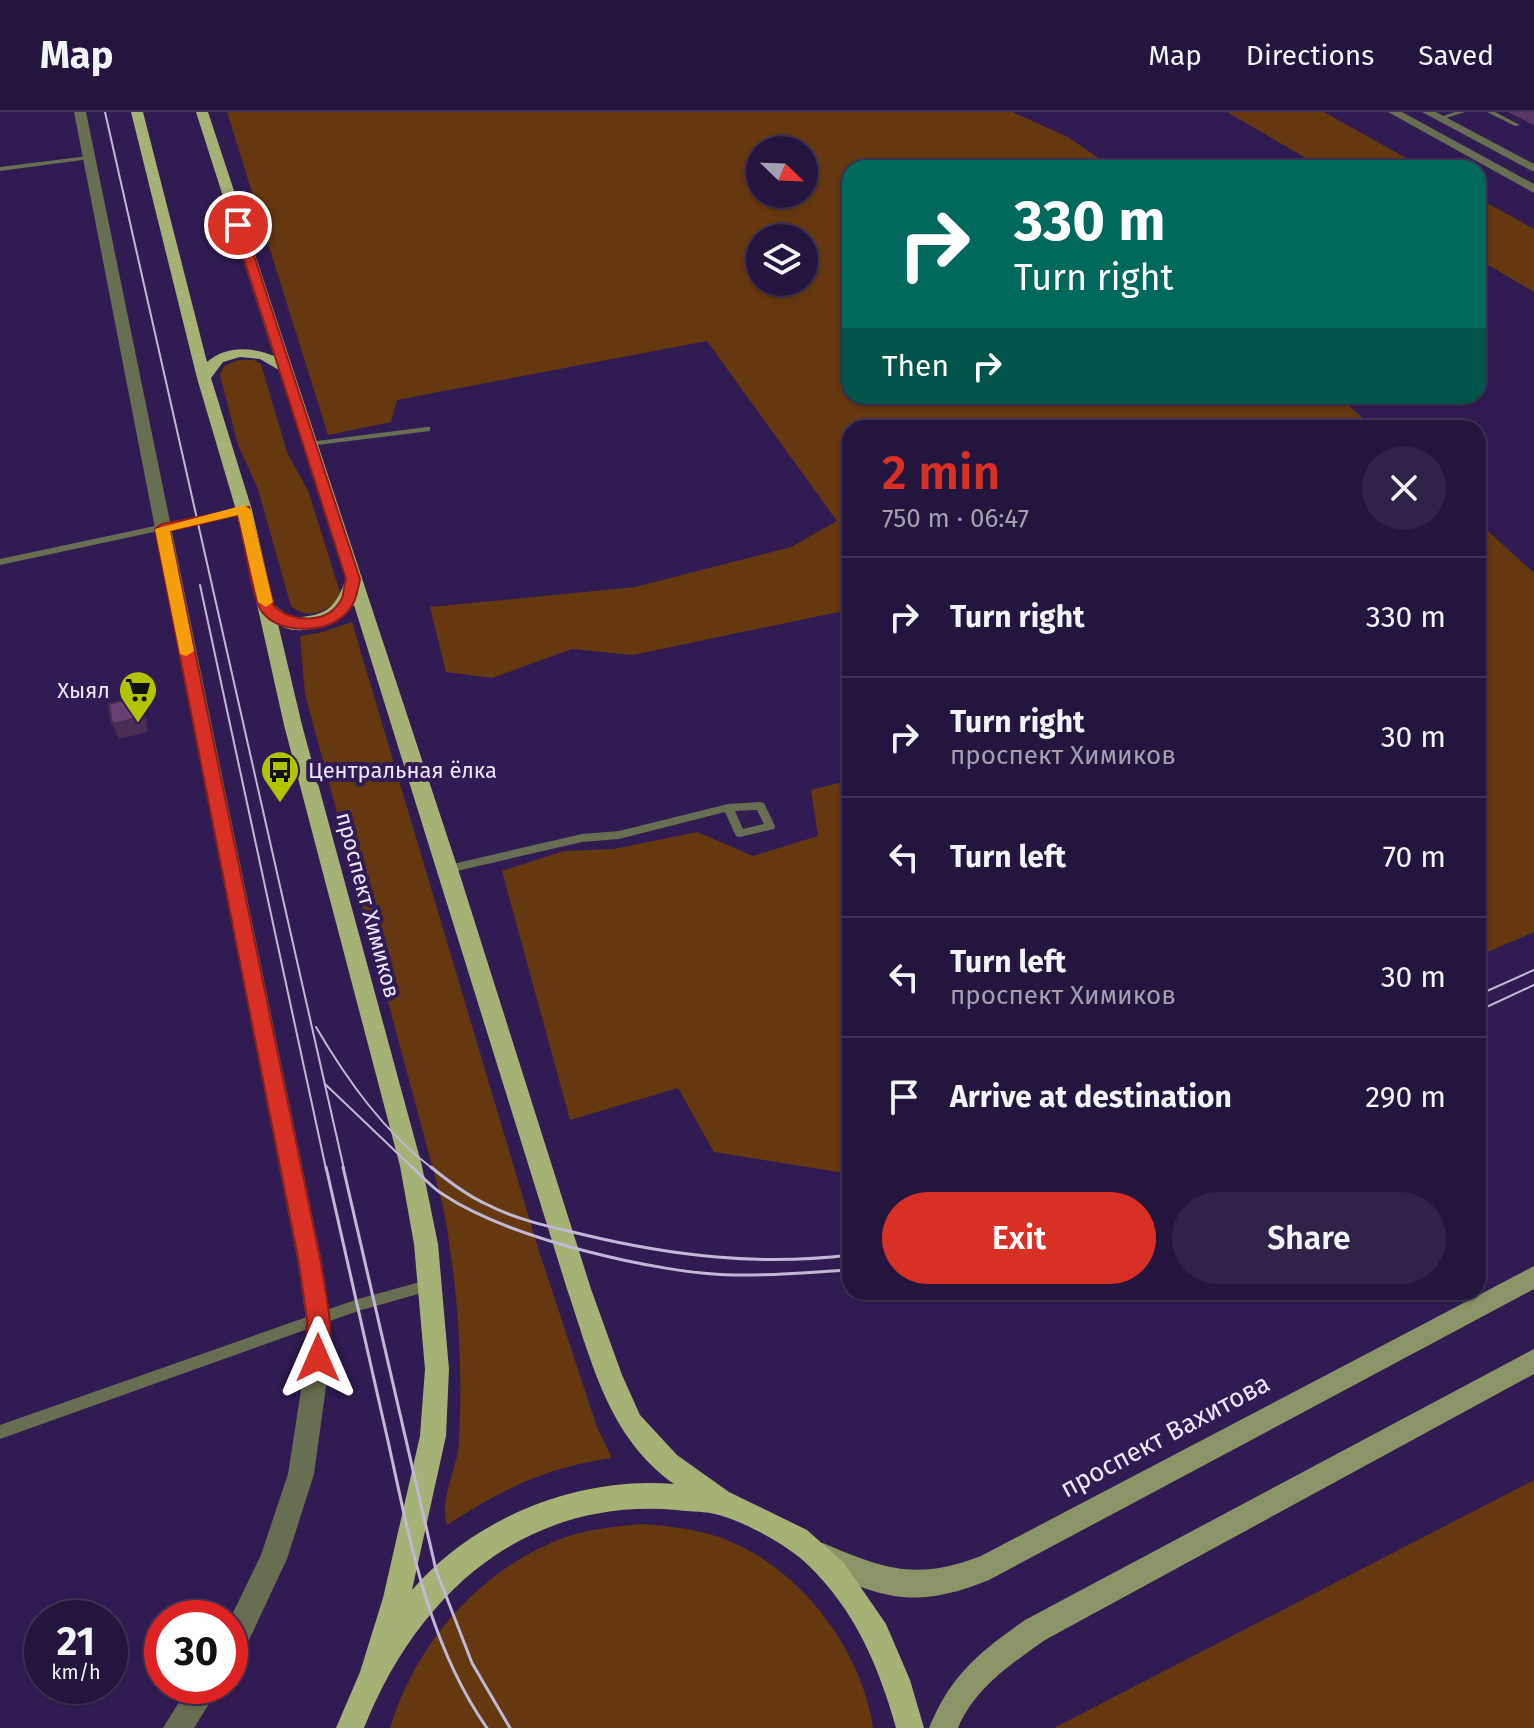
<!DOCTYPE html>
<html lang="en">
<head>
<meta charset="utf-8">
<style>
	:root { --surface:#24153e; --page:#302249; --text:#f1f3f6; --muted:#a39fb0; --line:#413458; --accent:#d93025 }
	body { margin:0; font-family:"Fira Sans",sans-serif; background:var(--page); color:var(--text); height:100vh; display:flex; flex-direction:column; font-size:30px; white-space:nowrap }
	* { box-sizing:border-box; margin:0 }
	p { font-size:26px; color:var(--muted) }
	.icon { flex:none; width:44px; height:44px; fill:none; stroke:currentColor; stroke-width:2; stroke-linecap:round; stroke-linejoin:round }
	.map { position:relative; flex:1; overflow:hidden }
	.panel { position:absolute; left:842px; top:308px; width:644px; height:880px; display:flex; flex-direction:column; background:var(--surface); border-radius:24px; box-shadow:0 2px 6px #0004,0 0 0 2px var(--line) }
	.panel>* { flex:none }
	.hud { position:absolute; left:842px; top:48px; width:644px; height:244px; border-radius:24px; box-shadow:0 2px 6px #0004,0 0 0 2px var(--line); background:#00695c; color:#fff; overflow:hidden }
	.needle { width:52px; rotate:113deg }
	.tools { position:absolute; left:746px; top:24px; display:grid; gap:16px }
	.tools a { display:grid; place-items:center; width:72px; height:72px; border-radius:50%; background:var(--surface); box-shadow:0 2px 6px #0004,0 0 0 2px var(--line); font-size:40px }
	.speed { position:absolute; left:24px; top:1488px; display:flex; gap:16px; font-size:40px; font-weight:700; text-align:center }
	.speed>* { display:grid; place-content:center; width:104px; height:104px; border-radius:50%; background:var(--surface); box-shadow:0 2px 6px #0004,0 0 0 2px var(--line); line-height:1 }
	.speed small { font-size:20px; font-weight:400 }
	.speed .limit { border:12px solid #d22; background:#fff; color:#111 }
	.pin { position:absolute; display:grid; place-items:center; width:68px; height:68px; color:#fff; margin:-34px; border:4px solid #fff; border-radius:50%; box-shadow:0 2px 8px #0007 }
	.me { position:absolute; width:88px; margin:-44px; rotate:0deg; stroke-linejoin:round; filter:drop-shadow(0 0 6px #0008) }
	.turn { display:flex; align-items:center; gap:28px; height:168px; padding:0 40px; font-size:36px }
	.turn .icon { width:104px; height:104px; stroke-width:2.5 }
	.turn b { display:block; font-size:56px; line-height:68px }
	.then { display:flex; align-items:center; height:76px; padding:0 40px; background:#0003; gap:16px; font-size:30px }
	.round { display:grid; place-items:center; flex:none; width:84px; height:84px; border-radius:42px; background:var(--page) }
	.headline { display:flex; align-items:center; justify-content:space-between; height:136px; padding:0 40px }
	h1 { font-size:48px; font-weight:600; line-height:60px; color:var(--accent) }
	.button { display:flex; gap:16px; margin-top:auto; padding:16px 40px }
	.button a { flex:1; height:92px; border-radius:48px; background:var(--accent); color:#fff; font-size:32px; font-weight:600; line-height:92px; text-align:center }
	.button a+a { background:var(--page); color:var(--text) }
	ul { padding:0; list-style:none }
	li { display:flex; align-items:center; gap:24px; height:120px; padding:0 40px; border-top:2px solid var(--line) }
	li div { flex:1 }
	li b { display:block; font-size:30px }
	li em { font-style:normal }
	header { display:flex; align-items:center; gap:48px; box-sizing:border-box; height:112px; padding:0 40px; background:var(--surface); border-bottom:2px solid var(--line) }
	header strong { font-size:38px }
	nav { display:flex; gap:44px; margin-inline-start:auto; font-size:28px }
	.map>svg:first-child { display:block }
	.green { fill:#653810; fill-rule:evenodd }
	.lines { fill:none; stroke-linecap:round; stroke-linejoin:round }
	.lane { fill:#686e51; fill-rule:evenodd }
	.street { fill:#686e51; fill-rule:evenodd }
	.secondary { fill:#8b9466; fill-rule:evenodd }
	.primary { fill:#a6b175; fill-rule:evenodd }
	.tram-far1 { stroke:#c1b8d5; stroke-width:2 }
	.tram { stroke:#c1b8d5; stroke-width:3 }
	.wall { fill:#593765 }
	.shaded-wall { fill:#492d52 }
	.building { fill:#684075; stroke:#492d52; stroke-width:2 }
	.route { fill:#d93025; stroke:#8d1f18; stroke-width:2 }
	.slow { fill:#f59e0b }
	.labels { text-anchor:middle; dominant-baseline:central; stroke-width:8; stroke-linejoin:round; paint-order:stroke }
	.poi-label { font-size:22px; fill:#ede7fd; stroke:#301c53; text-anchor:end }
	.street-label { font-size:22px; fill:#ede7fd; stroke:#301c53 }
	.near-street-label { font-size:26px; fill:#ede7fd; stroke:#301c53 }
</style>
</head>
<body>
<header>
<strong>Map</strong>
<nav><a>Map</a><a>Directions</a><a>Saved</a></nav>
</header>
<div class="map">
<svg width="1534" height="1616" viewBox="0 0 1534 1616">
	<rect width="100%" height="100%" fill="#301c53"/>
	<g class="green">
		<path d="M 227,0 L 1012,0 L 1068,25 L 1113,56 L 850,56 L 850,284 L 1338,284 L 1374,316 L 850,316 L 850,501 L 848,498 L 633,543 L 572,537 L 492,566 L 446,560 L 430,495 L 635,475 L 791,435 L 837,409 L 707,229 L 397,288 L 391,310 L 328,323 ZM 804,38 L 804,82 L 760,82 L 760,38 ZM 804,126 L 804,170 L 760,170 L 760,126 Z"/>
		<polygon points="1227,0 1324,0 1424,56 1323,56"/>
		<polygon points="1478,86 1534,117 1534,180 1478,147"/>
		<path d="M 238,248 L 254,248 L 261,252 L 287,340 L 309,381 L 340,480 L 340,486 C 326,500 308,509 291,494 L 258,377 L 238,333 L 220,263 L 224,254 Z"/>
		<polygon points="1478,410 1534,461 1534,820 1478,844"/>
		<path d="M 352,510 L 538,1136 L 597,1315 L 612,1346 C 544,1356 505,1376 447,1413 C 439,1385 458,1357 459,1329 C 463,1245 458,1177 443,1094 L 305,582 L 300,524 L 319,521 Z"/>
		<polygon points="850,668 850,1062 714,1040 678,976 570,1008 502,759 564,739 614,737 697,720 753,744 818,724 811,678"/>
		<polygon points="1534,1368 1534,1616 1054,1616"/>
		<path d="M 641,1412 C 670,1414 697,1417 724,1427 C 799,1455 862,1537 873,1616 L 390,1616 C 415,1535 473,1465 551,1431 C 579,1418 610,1415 641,1412 Z"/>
	</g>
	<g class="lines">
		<g class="lane">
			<polygon points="1455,0 1465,0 1440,8 1437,6"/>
			<polygon points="1487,0 1495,0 1520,13 1515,14"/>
			<polygon points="88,44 91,46 90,47 0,59 0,55"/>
			<polygon points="427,315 430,315 430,319 309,334 305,332 309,330"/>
			<polygon points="244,395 247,396 247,400 0,453 0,447"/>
			<path d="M 760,690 L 764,691 L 775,714 L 774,717 L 740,725 L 736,724 L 725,700 L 619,727 L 582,730 L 448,761 L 443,757 L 448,753 L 582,722 L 619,719 L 728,692 ZM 757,698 L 764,712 L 743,717 L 735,699 Z"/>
			<polygon points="431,1167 436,1169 438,1173 436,1177 358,1199 0,1327 0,1313 358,1187"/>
		</g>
		<g class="street">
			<polygon points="74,0 86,0 322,1151 330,1207 330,1246 314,1362 287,1447 240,1547 230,1551 230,1507 261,1443 288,1362 306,1246 306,1207 298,1151"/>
			<polygon points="1388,0 1402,0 1534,72 1534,81"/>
			<polygon points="1422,0 1436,0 1534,52 1534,60"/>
			<polygon points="189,1574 220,1574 194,1616 163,1616"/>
		</g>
		<g class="secondary">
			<path d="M 1534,1154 L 1534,1177 L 989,1468 C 914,1498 885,1487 813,1455 L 809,1445 L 813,1435 L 823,1431 C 884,1457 916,1469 981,1444 Z"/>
			<path d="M 1534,1237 L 1534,1262 L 1045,1528 C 1011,1552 974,1577 958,1616 L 929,1616 C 950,1564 979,1540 1025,1508 Z"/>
		</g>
		<path class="primary" d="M 131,0 L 143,0 L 207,250 C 226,233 252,235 274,244 L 196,0 L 208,0 L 458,757 L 591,1177 L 622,1263 L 640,1303 L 677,1343 L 729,1380 L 807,1418 L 844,1451 L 886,1512 L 910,1568 L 924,1616 L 896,1616 C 879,1555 855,1498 808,1453 C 789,1434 745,1410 719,1403 C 706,1399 691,1400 677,1398 C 525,1385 418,1481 364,1616 L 336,1616 L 360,1560 L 383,1486 L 420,1324 L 425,1257 L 414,1132 L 400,1054 L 284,613 L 236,398 L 197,266 ZM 240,245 L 260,247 L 279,258 L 346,467 C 334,499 326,503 292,506 L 274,493 L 252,398 L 211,266 L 223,250 ZM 354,493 L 567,1177 C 592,1250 608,1325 674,1372 C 578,1364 475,1405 412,1478 L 446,1324 L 449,1257 L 438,1132 L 422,1054 L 302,613 L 278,512 C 301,528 338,510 354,493 Z"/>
		<g class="tram-far1">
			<polyline points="105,0 344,1057"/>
			<polyline points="200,473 326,1057"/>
			<polyline points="1478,883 1534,858"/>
			<polyline points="1478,899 1534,873"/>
			<path d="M 316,915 C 347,968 384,1020 433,1057"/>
			<polyline points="325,972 414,1057"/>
		</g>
		<g class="tram">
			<path d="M 326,1055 C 346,1147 367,1238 388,1329 C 410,1428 428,1532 487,1616"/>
			<polyline points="343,1055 436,1458 472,1551 510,1616"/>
			<path d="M 412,1055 C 422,1064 432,1076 444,1083 C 509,1126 657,1162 735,1163 C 773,1164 812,1160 850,1158"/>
			<path d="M 431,1055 C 448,1069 466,1083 486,1092 C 517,1108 551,1115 585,1123 C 673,1144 760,1154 850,1143"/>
		</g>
	</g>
	<polygon class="wall" points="1508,0 1534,0 1534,13"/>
	<polygon class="shaded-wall" points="139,585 145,600 148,620 119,627 112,612"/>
	<polygon class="building" points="139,585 142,605 112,612 109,592"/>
	<path class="route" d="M 238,110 L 244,113 L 360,467 C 357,482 355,495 342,505 C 321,522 279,521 262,500 C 252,487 243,422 238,403 L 170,419 L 321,1151 C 325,1179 337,1227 326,1253 L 318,1256 L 310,1253 L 306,1246 L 307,1207 L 299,1151 L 155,417 L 162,412 L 249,395 L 274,494 C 292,511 329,513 342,486 C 344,481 344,472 346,467 L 233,113 Z"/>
	<polygon class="slow" points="244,393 251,398 273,490 266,495 258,490 238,403 170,419 194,539 186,544 180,542 155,417"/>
	<defs>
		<g id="supermarket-pin" transform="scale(2)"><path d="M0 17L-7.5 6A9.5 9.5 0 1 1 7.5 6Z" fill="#b0c500" stroke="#301c53"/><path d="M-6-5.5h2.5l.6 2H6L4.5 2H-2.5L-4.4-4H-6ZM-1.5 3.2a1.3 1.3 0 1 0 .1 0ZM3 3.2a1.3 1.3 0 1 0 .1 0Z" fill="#111"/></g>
		<g id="bus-pin" transform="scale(2)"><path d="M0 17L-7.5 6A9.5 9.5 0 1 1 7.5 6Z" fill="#b0c500" stroke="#301c53"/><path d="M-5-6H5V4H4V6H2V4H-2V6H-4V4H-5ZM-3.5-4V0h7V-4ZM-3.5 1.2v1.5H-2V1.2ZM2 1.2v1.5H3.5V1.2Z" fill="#111"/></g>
	</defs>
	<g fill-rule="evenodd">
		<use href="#supermarket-pin" x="138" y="578"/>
		<use href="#bus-pin" x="280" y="658"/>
	</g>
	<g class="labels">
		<g class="poi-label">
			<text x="110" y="578">Хыял</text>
			<text x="308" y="658" text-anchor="start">Центральная ёлка</text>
		</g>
		<g class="street-label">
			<text transform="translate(368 793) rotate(75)">проспект Химиков</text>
		</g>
		<g class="near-street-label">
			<text transform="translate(1165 1324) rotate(-28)">проспект Вахитова</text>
		</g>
	</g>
</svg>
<div class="tools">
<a><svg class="needle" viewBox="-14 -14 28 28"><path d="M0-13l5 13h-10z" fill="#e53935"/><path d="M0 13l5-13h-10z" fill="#a39fb0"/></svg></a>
<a><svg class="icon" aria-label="layers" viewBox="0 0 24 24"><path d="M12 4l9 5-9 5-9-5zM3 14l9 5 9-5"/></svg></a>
</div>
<div class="speed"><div>21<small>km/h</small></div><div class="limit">30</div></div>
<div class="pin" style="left:238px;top:113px;background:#d93025"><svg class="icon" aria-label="arrive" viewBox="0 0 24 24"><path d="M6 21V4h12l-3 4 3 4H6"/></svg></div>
<svg class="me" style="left:318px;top:1246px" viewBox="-20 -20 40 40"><path d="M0-17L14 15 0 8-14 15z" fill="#d93025" stroke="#fff" stroke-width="4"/></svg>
<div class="hud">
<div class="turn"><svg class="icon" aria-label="right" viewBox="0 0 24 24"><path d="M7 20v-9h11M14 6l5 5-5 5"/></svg><div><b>330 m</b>Turn right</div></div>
<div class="then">Then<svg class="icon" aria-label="right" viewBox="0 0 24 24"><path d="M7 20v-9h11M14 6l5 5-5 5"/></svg></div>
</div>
<section class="panel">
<div class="headline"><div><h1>2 min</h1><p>750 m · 06:47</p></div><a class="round"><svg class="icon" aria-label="close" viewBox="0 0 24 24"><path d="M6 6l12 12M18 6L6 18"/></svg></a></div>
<ul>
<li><svg class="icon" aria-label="right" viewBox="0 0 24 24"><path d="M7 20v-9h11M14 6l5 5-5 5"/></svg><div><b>Turn right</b></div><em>330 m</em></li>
<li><svg class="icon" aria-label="right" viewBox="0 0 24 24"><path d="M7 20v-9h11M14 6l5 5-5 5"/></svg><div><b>Turn right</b><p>проспект Химиков</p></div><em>30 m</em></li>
<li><svg class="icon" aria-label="left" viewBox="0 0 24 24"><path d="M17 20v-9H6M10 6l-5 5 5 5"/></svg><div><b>Turn left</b></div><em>70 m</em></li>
<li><svg class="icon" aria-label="left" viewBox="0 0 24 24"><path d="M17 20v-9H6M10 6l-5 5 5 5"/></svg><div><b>Turn left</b><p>проспект Химиков</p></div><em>30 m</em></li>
<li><svg class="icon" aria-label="arrive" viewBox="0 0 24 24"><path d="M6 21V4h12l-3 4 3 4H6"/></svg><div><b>Arrive at destination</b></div><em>290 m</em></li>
</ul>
<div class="button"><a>Exit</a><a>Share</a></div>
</section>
</div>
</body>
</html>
